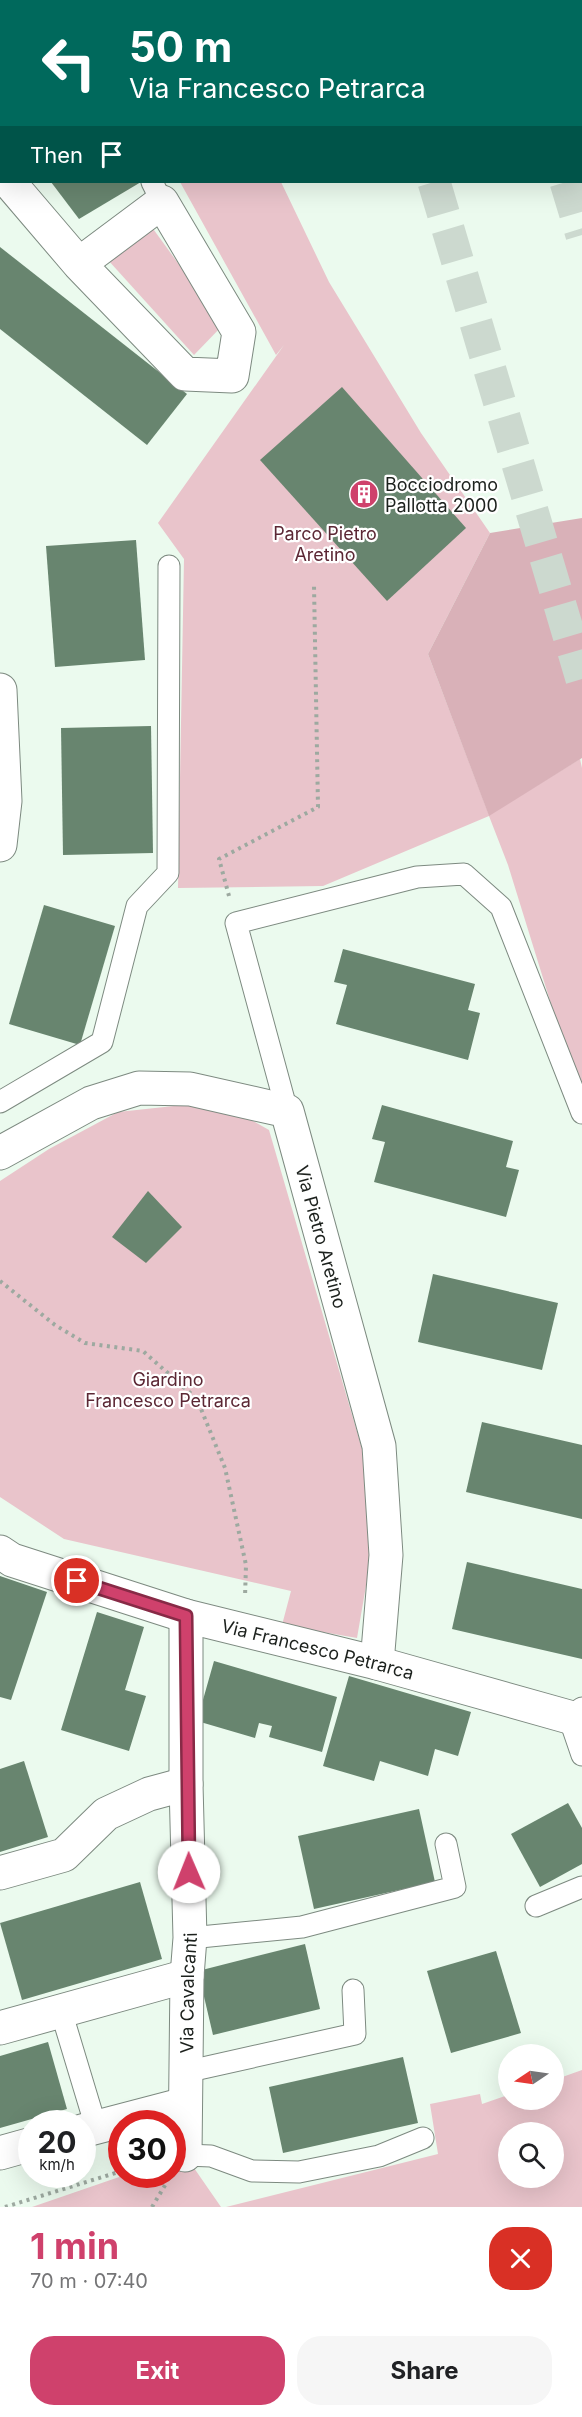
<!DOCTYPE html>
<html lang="en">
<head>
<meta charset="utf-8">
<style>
	:root { --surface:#fff; --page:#f6f6f6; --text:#202124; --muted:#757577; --accent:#cf416c }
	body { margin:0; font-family:Inter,sans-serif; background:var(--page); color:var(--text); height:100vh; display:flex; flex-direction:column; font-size:22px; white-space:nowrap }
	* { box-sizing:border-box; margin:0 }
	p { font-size:20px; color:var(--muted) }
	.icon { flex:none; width:33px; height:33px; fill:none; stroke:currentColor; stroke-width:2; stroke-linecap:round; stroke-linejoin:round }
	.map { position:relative; height:2207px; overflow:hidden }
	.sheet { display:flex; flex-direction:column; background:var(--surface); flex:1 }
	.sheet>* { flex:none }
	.hud { position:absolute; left:0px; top:0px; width:582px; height:183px; box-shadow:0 6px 24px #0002; background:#00695c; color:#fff; overflow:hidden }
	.needle { width:39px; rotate:257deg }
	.tools { position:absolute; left:498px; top:2044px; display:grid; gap:12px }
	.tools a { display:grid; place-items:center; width:66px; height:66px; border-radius:50%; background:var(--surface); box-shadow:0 6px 24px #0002; font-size:30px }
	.speed { position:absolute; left:18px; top:2110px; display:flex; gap:12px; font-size:30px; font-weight:700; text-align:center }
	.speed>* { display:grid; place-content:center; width:78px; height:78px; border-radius:50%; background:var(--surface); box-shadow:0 6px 24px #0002; line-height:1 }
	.speed small { font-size:15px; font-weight:400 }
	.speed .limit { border:9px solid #d22; background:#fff; color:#111 }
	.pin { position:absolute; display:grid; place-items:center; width:51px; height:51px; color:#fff; margin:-26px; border:3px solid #fff; border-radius:50%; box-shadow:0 2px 6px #0007 }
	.me { position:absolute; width:66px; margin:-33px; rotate:359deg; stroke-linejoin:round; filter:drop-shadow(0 0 4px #0008) }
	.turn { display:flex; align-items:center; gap:21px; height:126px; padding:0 30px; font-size:27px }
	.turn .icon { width:78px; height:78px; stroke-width:2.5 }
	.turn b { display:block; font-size:42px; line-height:51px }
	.then { display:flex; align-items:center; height:57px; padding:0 30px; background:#0003; gap:12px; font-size:22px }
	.round { display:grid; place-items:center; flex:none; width:63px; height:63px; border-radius:24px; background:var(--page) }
	.head { display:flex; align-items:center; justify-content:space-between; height:102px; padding:0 30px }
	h1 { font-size:36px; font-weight:700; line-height:45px; color:var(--accent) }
	.action { display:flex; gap:12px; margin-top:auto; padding:12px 30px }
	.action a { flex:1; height:69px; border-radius:24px; background:var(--accent); color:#fff; font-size:24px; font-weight:700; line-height:69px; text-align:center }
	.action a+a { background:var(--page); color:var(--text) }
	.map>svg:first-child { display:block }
	.green { fill:#e9c4cb; fill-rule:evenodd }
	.forest { fill:#d9b1b8 }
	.building { fill:#68856f }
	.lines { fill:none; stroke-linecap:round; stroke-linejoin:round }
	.motorway-tunnel { stroke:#ccd9cf; stroke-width:33; stroke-dasharray:33 16; stroke-linecap:butt }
	.service-casing { stroke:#7d8a80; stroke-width:23 }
	.minor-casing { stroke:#7d8a80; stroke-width:35 }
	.path { stroke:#9da9a0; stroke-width:4; stroke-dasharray:3 4.5; stroke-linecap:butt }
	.service { stroke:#fff; stroke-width:21 }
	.minor { stroke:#fff; stroke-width:33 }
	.route-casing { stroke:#872a46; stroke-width:15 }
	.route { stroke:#cf416c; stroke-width:10 }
	.labels { text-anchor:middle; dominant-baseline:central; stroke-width:4.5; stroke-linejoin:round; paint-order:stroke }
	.poi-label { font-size:18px; fill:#1c211d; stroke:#fff; text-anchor:start }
	.park-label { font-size:18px; fill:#5b2734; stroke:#fff }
	.street-label { font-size:18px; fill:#1c211d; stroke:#fff }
</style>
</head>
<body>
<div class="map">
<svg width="582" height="2207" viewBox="0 0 582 2207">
	<rect width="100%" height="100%" fill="#ebfaee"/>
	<g class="green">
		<polygon points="180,182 281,182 329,282 421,433 490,533 428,654 489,815 580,759 582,768 582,1104 508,865 489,816 323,886 178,888 184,559 158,523 284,345 276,355"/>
		<polygon points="151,226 223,325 194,355 108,260"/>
		<polygon points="183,1105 244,1116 269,1130 362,1449 372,1551 357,1638 282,1625 291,1591 64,1539 0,1497 0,1181 49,1149 118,1112"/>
		<path d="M 582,2070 L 582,2207 L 226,2207 L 438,2154 L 430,2104 L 480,2094 L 482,2104 L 508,2095 L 508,2100 L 554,2100 L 554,2080 ZM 508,2133 L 554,2133 L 554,2178 L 508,2178 Z"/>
		<polygon points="185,2155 221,2207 32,2207 125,2175 172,2175 173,2159"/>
	</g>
	<polygon class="forest" points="582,518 582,758 489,816 428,654 490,533"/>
	<g class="building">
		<polygon points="51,182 141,182 79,219"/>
		<polygon points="0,247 187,394 147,445 0,329"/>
		<polygon points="342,387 466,528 387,601 260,460"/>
		<polygon points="136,540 145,660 55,667 46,546"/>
		<polygon points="151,726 153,853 63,855 61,728"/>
		<polygon points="44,905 115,926 80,1045 9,1024"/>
		<polygon points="343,949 475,984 468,1010 480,1013 468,1060 336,1024 347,985 334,982"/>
		<polygon points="382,1105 513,1141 506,1167 519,1170 506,1217 374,1182 385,1142 372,1139"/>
		<polygon points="148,1191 182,1227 146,1263 112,1237"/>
		<polygon points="433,1274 558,1303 542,1370 418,1342"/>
		<polygon points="482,1422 582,1445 582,1519 466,1492"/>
		<polygon points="467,1562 582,1589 582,1659 452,1629"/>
		<polygon points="0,1576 47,1592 11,1700 0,1697"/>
		<polygon points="97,1612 144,1627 125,1690 146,1696 129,1751 61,1730"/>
		<polygon points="214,1661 337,1697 322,1752 269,1737 272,1726 259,1723 255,1738 197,1721"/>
		<polygon points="349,1676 471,1712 458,1756 435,1749 428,1776 380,1761 374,1781 323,1766"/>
		<polygon points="24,1761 48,1837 0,1852 0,1769"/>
		<polygon points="568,1803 582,1828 582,1864 540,1887 511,1834"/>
		<polygon points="419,1809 435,1882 314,1909 298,1836"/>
		<polygon points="140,1882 162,1959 22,2000 0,1923"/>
		<polygon points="305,1944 320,2009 213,2035 198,1971"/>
		<polygon points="496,1951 521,2033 451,2053 427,1971"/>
		<polygon points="48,2042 67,2109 0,2128 0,2056"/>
		<polygon points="403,2057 418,2123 283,2153 269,2087"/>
	</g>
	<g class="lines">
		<g class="motorway-tunnel">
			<polyline points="380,0 380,2"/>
			<polyline points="512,0 513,2"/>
			<polyline points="434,182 582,679"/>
			<polyline points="566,182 582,235"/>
		</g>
		<g class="service-casing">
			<g id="service">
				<polyline points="63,0 64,2"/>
				<polyline points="152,182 162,202"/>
				<polyline points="0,1102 102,1042 137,906 168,873 169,566"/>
				<polyline points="287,1111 236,923 417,877 464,874 501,907 582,1113"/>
				<polyline points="582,1708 569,1717 582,1755"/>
				<polyline points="536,1906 582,1887"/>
				<polyline points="190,1938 302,1927 455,1887 446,1844"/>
				<polyline points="61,2011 96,2127"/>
				<polyline points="185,2072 355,2034 353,1990"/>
				<polyline points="185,2155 211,2156 252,2171 299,2172 379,2156 423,2138"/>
			</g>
		</g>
		<g class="minor-casing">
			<g id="minor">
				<polyline points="9,182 79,264 185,374 232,376 239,332 162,202 79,264"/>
				<polyline points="0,690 5,801 0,845"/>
				<path id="s1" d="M 0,1153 L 91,1103 L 139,1088 L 190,1089 L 287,1111 L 379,1446 L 386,1555 L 377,1663"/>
				<path id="s2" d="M 0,1552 L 12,1560 L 186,1616 L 377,1663 L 569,1717"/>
				<polyline points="0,1873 64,1855 106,1814 149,1794 186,1784"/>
				<polyline points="0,2028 187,1976"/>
				<polyline points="82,2131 185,2104"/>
				<polyline points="0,2153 32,2144"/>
				<path id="s3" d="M 185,2155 L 187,1976 L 190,1938 L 186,1784 L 186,1616"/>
			</g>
		</g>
		<g class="path">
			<polyline points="229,896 219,859 318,807 314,585"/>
			<polyline points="0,1281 55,1325 85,1343 143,1351 197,1399 225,1468 246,1565 245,1597"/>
			<polyline points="5,2207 122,2171"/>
			<polyline points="152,2207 167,2182"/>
		</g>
		<use href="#service" class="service"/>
		<use href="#minor" class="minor"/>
	</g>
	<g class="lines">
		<g class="route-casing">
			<polyline id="route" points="77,1581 186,1616 189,1872"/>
		</g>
		<use href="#route" class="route"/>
	</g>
	<defs>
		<g id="building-disc" transform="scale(1.5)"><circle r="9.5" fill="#cf416c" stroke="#fff"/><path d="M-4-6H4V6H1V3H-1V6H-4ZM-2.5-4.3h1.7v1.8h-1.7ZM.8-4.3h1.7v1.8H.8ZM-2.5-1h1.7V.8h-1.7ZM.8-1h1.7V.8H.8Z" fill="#fff"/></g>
	</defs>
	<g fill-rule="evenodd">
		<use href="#building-disc" x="364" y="494"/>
	</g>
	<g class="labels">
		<g class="poi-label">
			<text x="385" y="484">Bocciodromo<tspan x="385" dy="21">Pallotta 2000</tspan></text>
		</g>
		<g class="park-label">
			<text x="325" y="533">Parco Pietro<tspan x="325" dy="21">Aretino</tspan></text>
			<text x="168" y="1379">Giardino<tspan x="168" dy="21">Francesco Petrarca</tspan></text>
		</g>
		<g class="street-label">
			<text stroke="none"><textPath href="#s1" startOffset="435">Via Pietro Aretino</textPath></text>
			<text stroke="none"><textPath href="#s2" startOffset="333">Via Francesco Petrarca</textPath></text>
			<text stroke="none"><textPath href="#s3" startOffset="162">Via Cavalcanti</textPath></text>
		</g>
	</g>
</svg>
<div class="tools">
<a><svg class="needle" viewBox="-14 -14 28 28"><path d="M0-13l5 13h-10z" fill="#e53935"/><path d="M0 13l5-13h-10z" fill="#757577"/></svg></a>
<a><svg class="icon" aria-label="search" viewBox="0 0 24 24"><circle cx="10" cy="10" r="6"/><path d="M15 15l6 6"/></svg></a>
</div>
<div class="speed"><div>20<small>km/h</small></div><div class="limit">30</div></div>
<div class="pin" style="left:77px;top:1581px;background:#d93025"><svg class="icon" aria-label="arrive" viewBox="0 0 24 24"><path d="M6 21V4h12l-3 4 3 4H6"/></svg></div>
<svg class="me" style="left:189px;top:1872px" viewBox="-20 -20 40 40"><circle r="19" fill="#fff"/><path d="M0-13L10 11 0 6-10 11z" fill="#cf416c"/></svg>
<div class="hud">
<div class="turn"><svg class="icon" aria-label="left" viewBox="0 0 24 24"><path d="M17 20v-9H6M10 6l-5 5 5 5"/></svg><div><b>50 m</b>Via Francesco Petrarca</div></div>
<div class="then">Then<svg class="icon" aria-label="arrive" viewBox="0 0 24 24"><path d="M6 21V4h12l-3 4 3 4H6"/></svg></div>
</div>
</div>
<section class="sheet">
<div class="head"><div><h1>1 min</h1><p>70 m · 07:40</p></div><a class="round" style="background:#d93025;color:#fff"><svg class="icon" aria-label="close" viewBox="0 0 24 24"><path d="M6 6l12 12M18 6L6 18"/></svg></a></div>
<div class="action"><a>Exit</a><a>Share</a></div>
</section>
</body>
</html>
